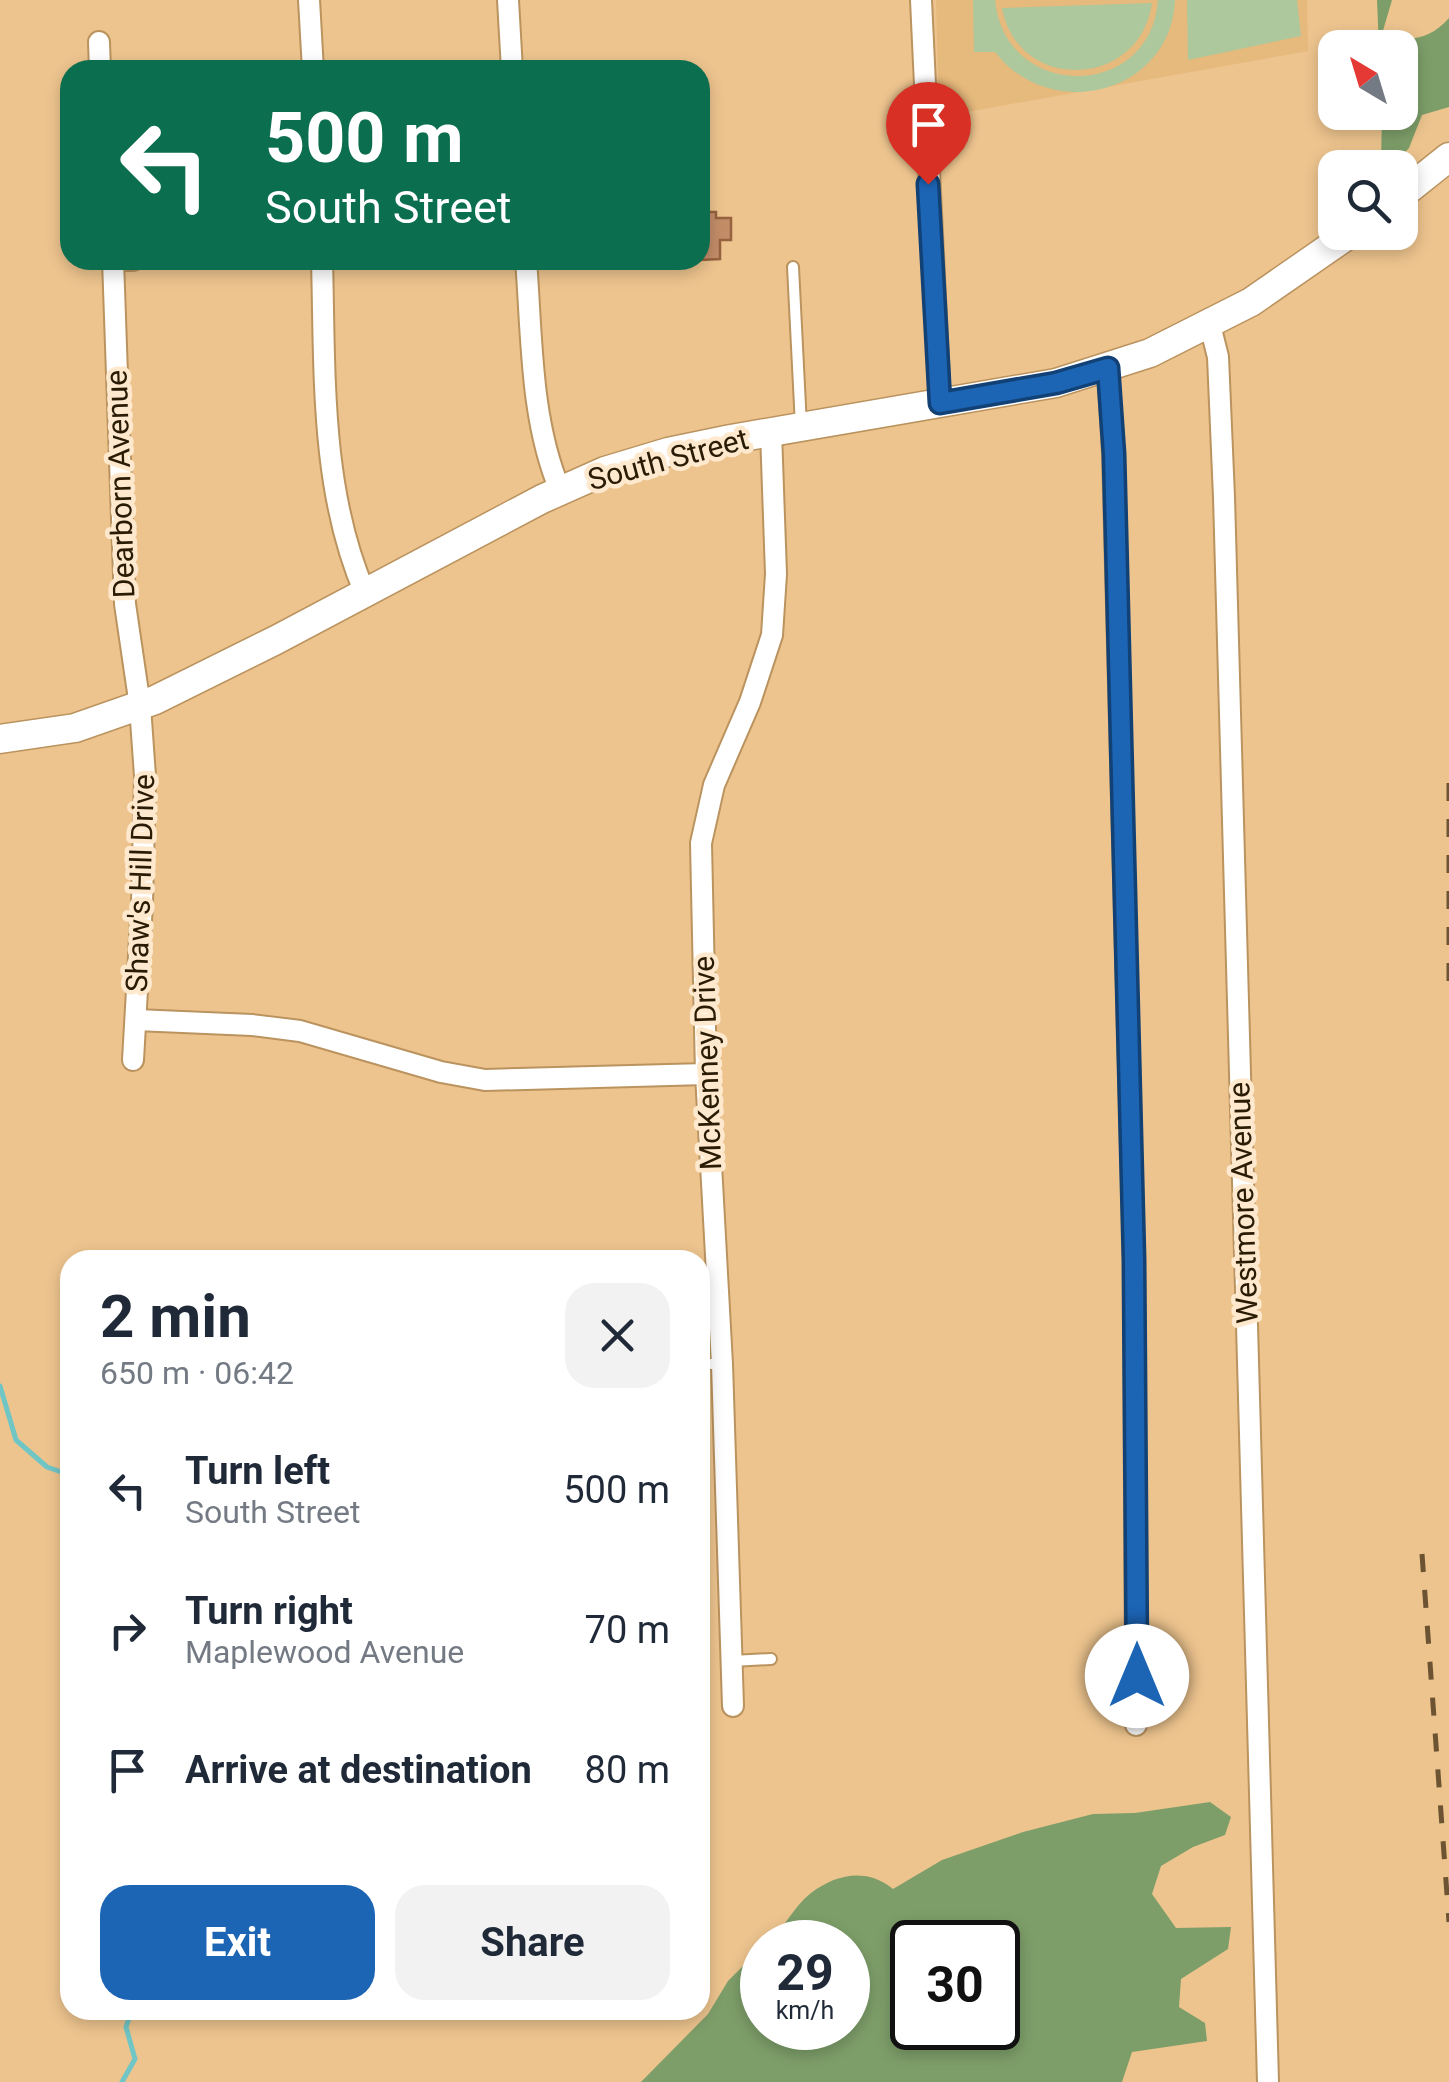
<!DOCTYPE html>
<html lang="en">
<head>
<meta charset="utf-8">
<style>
	:root { --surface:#fff; --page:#f2f2f3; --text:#1f2937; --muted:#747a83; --accent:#1c64b4 }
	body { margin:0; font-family:Roboto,sans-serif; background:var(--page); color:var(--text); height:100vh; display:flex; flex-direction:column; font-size:38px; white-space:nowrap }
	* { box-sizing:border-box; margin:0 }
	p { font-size:32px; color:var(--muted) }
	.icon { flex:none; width:55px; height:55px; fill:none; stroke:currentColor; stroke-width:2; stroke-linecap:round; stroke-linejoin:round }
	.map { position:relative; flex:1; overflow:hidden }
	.side { position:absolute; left:60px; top:1250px; width:650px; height:770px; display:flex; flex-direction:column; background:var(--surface); border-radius:30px; box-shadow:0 5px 15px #0003 }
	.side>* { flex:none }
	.guide { position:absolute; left:60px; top:60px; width:650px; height:210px; border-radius:30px; box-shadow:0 5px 15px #0003; background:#0b6e4f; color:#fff; overflow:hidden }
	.needle { width:65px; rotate:322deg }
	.tools { position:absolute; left:1318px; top:30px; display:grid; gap:20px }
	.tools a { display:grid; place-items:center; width:100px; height:100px; border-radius:20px; background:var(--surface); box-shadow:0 5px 15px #0003; font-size:50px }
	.speed { position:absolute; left:740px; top:1920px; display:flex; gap:20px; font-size:50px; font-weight:700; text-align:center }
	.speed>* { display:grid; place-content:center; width:130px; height:130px; border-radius:50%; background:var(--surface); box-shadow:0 5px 15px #0003; line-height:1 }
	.speed small { font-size:25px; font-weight:400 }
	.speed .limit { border:5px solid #111; border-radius:15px; background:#fff; color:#111 }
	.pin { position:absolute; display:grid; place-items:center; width:85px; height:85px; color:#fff; margin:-102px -42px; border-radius:50% 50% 50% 0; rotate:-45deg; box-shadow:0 0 10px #0007 }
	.pin .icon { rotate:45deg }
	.me { position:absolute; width:110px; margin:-55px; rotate:0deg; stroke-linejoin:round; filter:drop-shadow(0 0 8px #0008) }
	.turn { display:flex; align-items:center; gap:35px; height:210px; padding:0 40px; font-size:45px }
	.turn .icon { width:130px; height:130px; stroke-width:2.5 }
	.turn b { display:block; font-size:70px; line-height:85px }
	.round { display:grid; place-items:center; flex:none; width:105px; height:105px; border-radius:30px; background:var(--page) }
	.headline { display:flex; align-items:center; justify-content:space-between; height:170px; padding:0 40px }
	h1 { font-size:60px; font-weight:700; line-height:75px }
	.primary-button { display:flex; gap:20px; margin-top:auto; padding:20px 40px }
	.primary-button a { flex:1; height:115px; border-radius:30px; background:var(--accent); color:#fff; font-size:40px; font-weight:700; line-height:115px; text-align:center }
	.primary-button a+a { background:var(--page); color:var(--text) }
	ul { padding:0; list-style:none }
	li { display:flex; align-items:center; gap:30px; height:140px; padding:0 40px }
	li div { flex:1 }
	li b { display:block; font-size:38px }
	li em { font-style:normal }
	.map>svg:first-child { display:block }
	.built { fill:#e6b97c }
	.green { fill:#acc89c }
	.forest { fill:#7d9e69; fill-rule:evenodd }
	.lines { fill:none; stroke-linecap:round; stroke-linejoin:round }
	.stream { stroke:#70c6c5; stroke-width:5 }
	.building { fill:#c38d68; stroke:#96623f; stroke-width:2.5 }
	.lane-casing { stroke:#ba935f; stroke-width:14 }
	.street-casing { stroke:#ba935f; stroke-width:24 }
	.secondary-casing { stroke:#ba935f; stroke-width:31 }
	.lane { stroke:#fff; stroke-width:10 }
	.street { stroke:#fff; stroke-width:20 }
	.secondary { stroke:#fff; stroke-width:28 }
	.rail { stroke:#6c5433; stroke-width:5; stroke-dasharray:18 18; stroke-linecap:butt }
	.route-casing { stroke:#124175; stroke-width:25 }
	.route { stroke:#1c64b4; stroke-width:18 }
	.labels { text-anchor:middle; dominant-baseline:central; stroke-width:9; stroke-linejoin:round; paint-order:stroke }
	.street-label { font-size:30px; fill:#2a1b05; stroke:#fee9ce }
</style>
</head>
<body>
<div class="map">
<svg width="1449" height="2082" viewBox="0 0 1449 2082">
	<rect width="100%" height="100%" fill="#edc48e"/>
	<polygon class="built" points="936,0 1307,0 1308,51 939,117"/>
	<g class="green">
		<path d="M 973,0 L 995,0 C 1005,102 1151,101 1158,0 L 1175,0 C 1171,94 1050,124 995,52 L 974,52 Z"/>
		<polygon points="1187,0 1297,0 1301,36 1188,60"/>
		<path d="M 1152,3 C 1140,89 1018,94 1002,8 Z"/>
	</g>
	<g class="forest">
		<path d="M 1377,0 L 1392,0 L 1382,34 C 1407,43 1430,40 1449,18 L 1449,107 L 1422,115 L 1409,148 L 1391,167 L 1381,165 L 1382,113 L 1400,112 L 1400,48 L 1379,47 Z"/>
		<path d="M 1210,1802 L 1231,1817 L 1225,1835 L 1193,1847 L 1161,1866 L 1152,1894 L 1176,1928 L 1231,1927 L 1228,1949 L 1181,1979 L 1179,2007 L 1205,2023 L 1207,2041 L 1132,2052 L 1122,2082 L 641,2082 L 708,2014 L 728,1981 L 762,1947 L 762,2028 L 848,2028 L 848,1942 L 768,1942 C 784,1929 794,1906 811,1893 C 837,1873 868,1868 893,1889 L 942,1860 L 1023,1832 L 1093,1814 L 1135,1813 ZM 912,1942 L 998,1942 L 998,2028 L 912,2028 Z"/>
	</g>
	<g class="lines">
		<g class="stream">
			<polyline points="0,1386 16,1440 47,1467 70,1475"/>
			<polyline points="122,2082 135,2059 126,2027 132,2010"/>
		</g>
	</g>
	<polygon class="building" points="700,212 716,212 716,218 731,218 731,240 720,240 720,259 700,260 700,239 704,239 704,220 700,220"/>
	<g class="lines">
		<g class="lane-casing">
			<g id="lane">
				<polyline points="793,267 801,426"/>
				<polyline points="700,1364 722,1364"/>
				<polyline points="732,1661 771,1659"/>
				<polyline points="1136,1713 1153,1714"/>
			</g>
		</g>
		<g class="street-casing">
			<g id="street">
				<polyline points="309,0 313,70"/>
				<polyline points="508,0 512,70"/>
				<polyline points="921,0 940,403"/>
				<polyline points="99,42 100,70"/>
				<path d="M 322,260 C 325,371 320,490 365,593"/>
				<path d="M 526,260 C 532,336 530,419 560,490"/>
				<polyline points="1210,325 1218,357 1224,497 1268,2082"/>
				<polyline points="1108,368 1113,454 1134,1260 1136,1725"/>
				<polyline points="136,1020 252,1025 300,1031 441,1072 485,1080 706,1074"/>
				<polyline points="133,1060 142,903 145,776 140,706 125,604 113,260 133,260"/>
				<polyline points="733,1706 722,1364 706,1074 701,843 714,785 750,702 772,635 776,574 771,432"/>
			</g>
		</g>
		<g class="secondary-casing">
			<g id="secondary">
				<polyline points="1400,196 1449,157"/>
				<polyline points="0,739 75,728 155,700 276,640 542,499 605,471 668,452 731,439 1056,383 1150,353 1251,302 1352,232"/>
			</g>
		</g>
		<use href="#lane" class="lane"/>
		<use href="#street" class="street"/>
		<use href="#secondary" class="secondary"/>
		<g class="rail">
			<polyline points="1449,783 1449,996"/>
			<polyline points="1422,1554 1449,1922"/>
		</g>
	</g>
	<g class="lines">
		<g class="route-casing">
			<polyline id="route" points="928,184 940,403 1056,383 1108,368 1114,454 1134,1260 1137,1676"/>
		</g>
		<use href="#route" class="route"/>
	</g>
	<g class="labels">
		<g class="street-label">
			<text transform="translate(668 459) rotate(-15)">South Street</text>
			<text transform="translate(120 484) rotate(-92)">Dearborn Avenue</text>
			<text transform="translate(140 883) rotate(-88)">Shaw's Hill Drive</text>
			<text transform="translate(707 1063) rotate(-92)">McKenney Drive</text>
			<text transform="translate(1243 1203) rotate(-92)">Westmore Avenue</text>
		</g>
	</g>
</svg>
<div class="tools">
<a><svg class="needle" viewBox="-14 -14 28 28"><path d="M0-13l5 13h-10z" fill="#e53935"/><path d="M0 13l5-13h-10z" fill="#747a83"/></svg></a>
<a><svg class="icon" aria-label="search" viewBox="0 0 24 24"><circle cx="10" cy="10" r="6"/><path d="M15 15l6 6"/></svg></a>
</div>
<div class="speed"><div>29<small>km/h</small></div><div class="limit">30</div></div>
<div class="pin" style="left:928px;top:184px;background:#d93025"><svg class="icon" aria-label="arrive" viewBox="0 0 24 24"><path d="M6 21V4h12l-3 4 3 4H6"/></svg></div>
<svg class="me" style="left:1137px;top:1676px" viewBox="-20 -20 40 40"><circle r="19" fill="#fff"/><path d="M0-13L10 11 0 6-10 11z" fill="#1c64b4"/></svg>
<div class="guide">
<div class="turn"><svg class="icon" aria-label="left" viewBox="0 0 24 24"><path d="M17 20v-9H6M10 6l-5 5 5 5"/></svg><div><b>500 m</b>South Street</div></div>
</div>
<section class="side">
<div class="headline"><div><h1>2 min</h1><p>650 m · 06:42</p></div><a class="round"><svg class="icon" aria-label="close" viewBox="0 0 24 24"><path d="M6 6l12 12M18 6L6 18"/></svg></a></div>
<ul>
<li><svg class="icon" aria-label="left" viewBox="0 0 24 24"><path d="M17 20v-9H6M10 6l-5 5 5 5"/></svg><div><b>Turn left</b><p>South Street</p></div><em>500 m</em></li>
<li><svg class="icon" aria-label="right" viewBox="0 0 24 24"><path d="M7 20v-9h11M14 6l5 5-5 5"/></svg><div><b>Turn right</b><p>Maplewood Avenue</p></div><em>70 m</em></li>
<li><svg class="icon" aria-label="arrive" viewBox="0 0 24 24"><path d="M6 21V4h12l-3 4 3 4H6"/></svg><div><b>Arrive at destination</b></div><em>80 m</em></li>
</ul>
<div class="primary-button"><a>Exit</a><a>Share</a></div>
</section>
</div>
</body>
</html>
